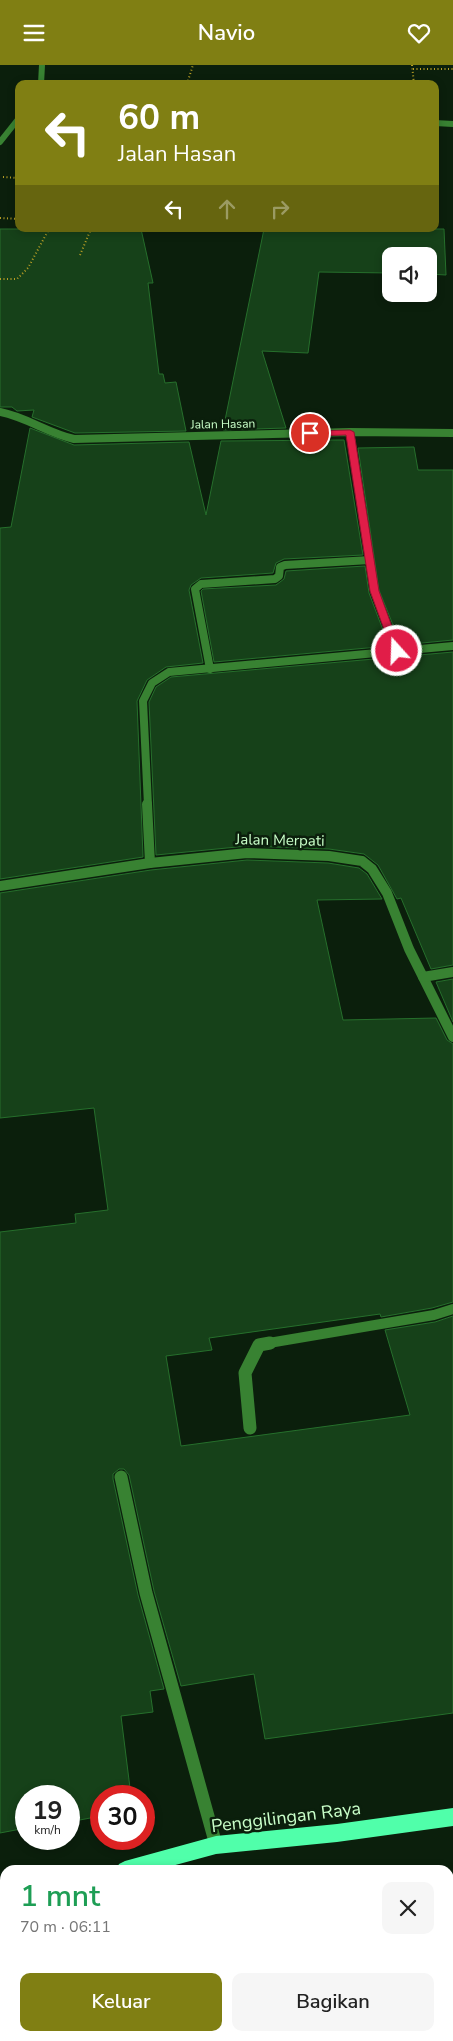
<!DOCTYPE html>
<html lang="id">
<head>
<meta charset="utf-8">
<style>
	:root { --surface:#fff; --page:#f6f6f6; --text:#222; --muted:#767676; --accent:#807f13 }
	body { margin:0; font-family:"Nunito Sans",sans-serif; background:var(--page); color:var(--text); height:100vh; display:flex; flex-direction:column; font-size:19px; white-space:nowrap }
	* { box-sizing:border-box; margin:0 }
	p { font-size:16px; color:var(--muted) }
	.icon { flex:none; width:28px; height:28px; fill:none; stroke:currentColor; stroke-width:2; stroke-linecap:round; stroke-linejoin:round }
	.map { position:relative; flex:1; overflow:hidden }
	.side { position:absolute; left:0px; top:1800px; width:454px; height:176px; display:flex; flex-direction:column; background:var(--surface); border-radius:15px 15px 0 0; box-shadow:0 2px 8px #0003 }
	.side>* { flex:none }
	.hud { position:absolute; left:15px; top:15px; width:424px; height:152px; border-radius:10px; box-shadow:0 2px 8px #0003; background:#807f13; color:#fff; overflow:hidden }
	.tools { position:absolute; left:382px; top:182px; display:grid; gap:10px }
	.tools a { display:grid; place-items:center; width:55px; height:55px; border-radius:10px; background:var(--surface); box-shadow:0 2px 8px #0003; font-size:25px }
	.speed { position:absolute; left:15px; top:1720px; display:flex; gap:10px; font-size:25px; font-weight:700; text-align:center }
	.speed>* { display:grid; place-content:center; width:65px; height:65px; border-radius:50%; background:var(--surface); box-shadow:0 2px 8px #0003; line-height:1 }
	.speed small { font-size:12px; font-weight:400 }
	.speed .limit { border:8px solid #d22; background:#fff; color:#111 }
	.pin { position:absolute; display:grid; place-items:center; width:42px; height:42px; color:#fff; margin:-21px; border:2px solid #fff; border-radius:50%; box-shadow:0 1px 5px #0007 }
	.me { position:absolute; width:55px; margin:-28px; rotate:340deg; stroke-linejoin:round; filter:drop-shadow(0 0 4px #0008) }
	.turn { display:flex; align-items:center; gap:18px; height:105px; padding:0 20px; font-size:22px }
	.turn .icon { width:65px; height:65px; stroke-width:2.5 }
	.turn b { display:block; font-size:35px; line-height:42px }
	.lanes { display:flex; align-items:center; height:48px; padding:0 20px; background:#0003; justify-content:center; gap:25px; direction:ltr }
	.lanes .off { opacity:.35 }
	.round { display:grid; place-items:center; flex:none; width:52px; height:52px; border-radius:10px; background:var(--page) }
	.overview { display:flex; align-items:center; justify-content:space-between; height:85px; padding:0 20px }
	h1 { font-size:30px; font-weight:600; line-height:38px; color:#1e9e55 }
	.cta { display:flex; gap:10px; margin-top:auto; padding:10px 20px }
	.cta a { flex:1; height:58px; border-radius:10px; background:var(--accent); color:#fff; font-size:20px; font-weight:600; line-height:58px; text-align:center }
	.cta a+a { background:var(--page); color:var(--text) }
	header { display:flex; justify-content:space-between; align-items:center; height:65px; padding:0 20px; background:var(--accent); color:#fff; font-size:22px; font-weight:600 }
	.map>svg:first-child { display:block }
	.building { fill:#164119; stroke:#266f2c }
	.lines { fill:none; stroke-linecap:round; stroke-linejoin:round }
	.path { stroke:#b79e25; stroke-width:2; stroke-dasharray:1 2.5; stroke-linecap:butt }
	.minor-far3 { stroke:#388232; stroke-width:6 }
	.minor-far2 { stroke:#388232; stroke-width:8 }
	.minor-far1 { stroke:#388232; stroke-width:10 }
	.minor { stroke:#388232; stroke-width:13 }
	.primary { fill:#50ffaa; fill-rule:evenodd }
	.route { fill:#e11d48; stroke:#92132f }
	.labels { text-anchor:middle; dominant-baseline:central; stroke-width:5; stroke-linejoin:round; paint-order:stroke }
	.far-street-label { font-size:12px; fill:#c9ffc9; stroke:#0b1f0c }
	.street-label { font-size:15px; fill:#c9ffc9; stroke:#0b1f0c }
	.near-street-label { font-size:18px; fill:#c9ffc9; stroke:#0b1f0c }
</style>
</head>
<body>
<header><svg class="icon" aria-label="menu" viewBox="0 0 24 24"><path d="M4 6h16M4 12h16M4 18h16"/></svg>Navio<svg class="icon" aria-label="heart" viewBox="0 0 24 24"><path d="M12 20l-8-8c-3-5 5-10 8-4 3-6 11-1 8 4z"/></svg></header>
<div class="map">
<svg width="453" height="1976" viewBox="0 0 453 1976">
	<rect width="100%" height="100%" fill="#0b1f0c"/>
	<g class="building">
		<polygon points="0,164 141,164 153,218 148,218 159,309 163,309 165,318 176,317 186,366 75,368 32,352 34,345 17,346 12,342 0,342"/>
		<polygon points="264,164 444,164 446,210 429,209 429,191 391,191 391,208 319,207 308,288 262,286 286,363 223,365"/>
		<polygon points="30,363 74,380 189,377 206,450 221,376 344,375 363,490 284,494 276,498 273,508 201,513 191,520 189,525 203,598 166,602 147,615 137,636 143,792 0,814 0,463 11,462"/>
		<polygon points="414,382 418,405 453,405 453,575 401,580 379,525 358,383"/>
		<polygon points="365,501 369,528 389,581 214,597 201,526 203,524 276,520 284,514 286,506"/>
		<polygon points="453,587 453,900 431,904 401,833 397,834 378,800 364,789 329,784 247,781 156,790 149,637 156,622 171,612"/>
		<polygon points="247,795 328,798 359,803 367,809 382,834 317,835 343,955 436,953 447,975 453,979 453,1237 432,1243 381,1252 380,1249 209,1273 212,1285 166,1291 181,1381 410,1350 385,1265 435,1257 453,1251 453,1648 265,1674 254,1609 181,1621 154,1526 129,1410 124,1404 119,1404 113,1409 113,1414 138,1530 164,1624 150,1626 153,1647 121,1651 131,1731 101,1731 101,1751 69,1757 69,1731 26,1731 26,1763 0,1768 0,1167 76,1158 75,1149 108,1145 94,1043 0,1053 0,828 151,805"/>
		<polygon points="453,914 453,957 436,917"/>
	</g>
	<g class="lines">
		<g class="path">
			<polyline points="412,0 414,19"/>
			<polyline points="413,4 453,4"/>
			<polyline points="187,19 193,0"/>
			<polyline points="3,112 19,113"/>
			<polyline points="0,153 19,154"/>
			<polyline points="80,190 91,164"/>
			<polyline points="0,214 17,214 28,203 49,164"/>
		</g>
		<g class="minor-far3">
			<polyline points="41,19 42,0"/>
			<polyline points="435,58 453,59"/>
			<polyline points="0,77 19,53"/>
		</g>
		<g class="minor-far2">
			<path d="M 0,347 C 26,352 48,368 74,374 L 350,367 L 453,368"/>
			<polyline points="350,367 374,526 397,586"/>
			<polyline points="210,604 195,524 201,519 275,514 279,511 280,502 285,500 370,495"/>
			<polyline points="148,740 143,636 152,618 169,607 453,581"/>
		</g>
		<g class="minor-far1">
			<polyline points="147,739 150,798"/>
			<polyline points="0,821 150,798 247,788 329,791 362,796 372,804 387,828 409,884 453,972"/>
			<polyline points="423,912 453,907"/>
			<polyline points="263,1279 434,1250 453,1244"/>
		</g>
		<g class="minor">
			<polyline points="250,1363 245,1308 259,1280 270,1278"/>
			<polyline points="121,1412 146,1528 216,1780"/>
			<polyline points="376,1971 377,1976"/>
		</g>
		<g class="primary">
			<polygon points="453,1743 453,1761 337,1777 216,1789 157,1805 116,1805 119,1799 125,1796 216,1771 337,1759"/>
			<polygon points="5,1829 5,1847 0,1848 0,1830"/>
			<polygon points="453,1925 453,1943 449,1944 449,1926"/>
			<polygon points="89,1971 145,1971 143,1976 87,1976"/>
		</g>
	</g>
	<polygon class="route" points="350,365 354,367 379,526 401,586 397,589 392,586 370,526 346,370 310,371 307,368 310,366"/>
	<g class="labels">
		<g class="far-street-label">
			<text transform="translate(223 359) rotate(-1)">Jalan Hasan</text>
		</g>
		<g class="street-label">
			<text transform="translate(280 775) rotate(1)">Jalan Merpati</text>
		</g>
		<g class="near-street-label">
			<text transform="translate(286 1752) rotate(-7)">Penggilingan Raya</text>
		</g>
	</g>
</svg>
<div class="tools">
<a><svg class="icon" aria-label="sound" viewBox="0 0 24 24"><path d="M4 9h4l5-4v14l-5-4H4zM17 9q2 3 0 6"/></svg></a>
</div>
<div class="speed"><div>19<small>km/h</small></div><div class="limit">30</div></div>
<div class="pin" style="left:310px;top:368px;background:#d93025"><svg class="icon" aria-label="arrive" viewBox="0 0 24 24"><path d="M6 21V4h12l-3 4 3 4H6"/></svg></div>
<svg class="me" style="left:397px;top:586px" viewBox="-20 -20 40 40"><circle r="17" fill="#e11d48" stroke="#fff" stroke-width="3"/><path d="M0-11L8 9 0 5-8 9z" fill="#fff"/></svg>
<div class="hud">
<div class="turn"><svg class="icon" aria-label="left" viewBox="0 0 24 24"><path d="M17 20v-9H6M10 6l-5 5 5 5"/></svg><div><b>60 m</b>Jalan Hasan</div></div>
<div class="lanes"><svg class="icon" aria-label="left" viewBox="0 0 24 24"><path d="M17 20v-9H6M10 6l-5 5 5 5"/></svg><svg class="icon off" aria-label="ahead" viewBox="0 0 24 24"><path d="M12 20V5M6 11l6-6 6 6"/></svg><svg class="icon off" aria-label="right" viewBox="0 0 24 24"><path d="M7 20v-9h11M14 6l5 5-5 5"/></svg></div>
</div>
<section class="side">
<div class="overview"><div><h1>1 mnt</h1><p>70 m · 06:11</p></div><a class="round"><svg class="icon" aria-label="close" viewBox="0 0 24 24"><path d="M6 6l12 12M18 6L6 18"/></svg></a></div>
<div class="cta"><a>Keluar</a><a>Bagikan</a></div>
</section>
</div>
</body>
</html>
